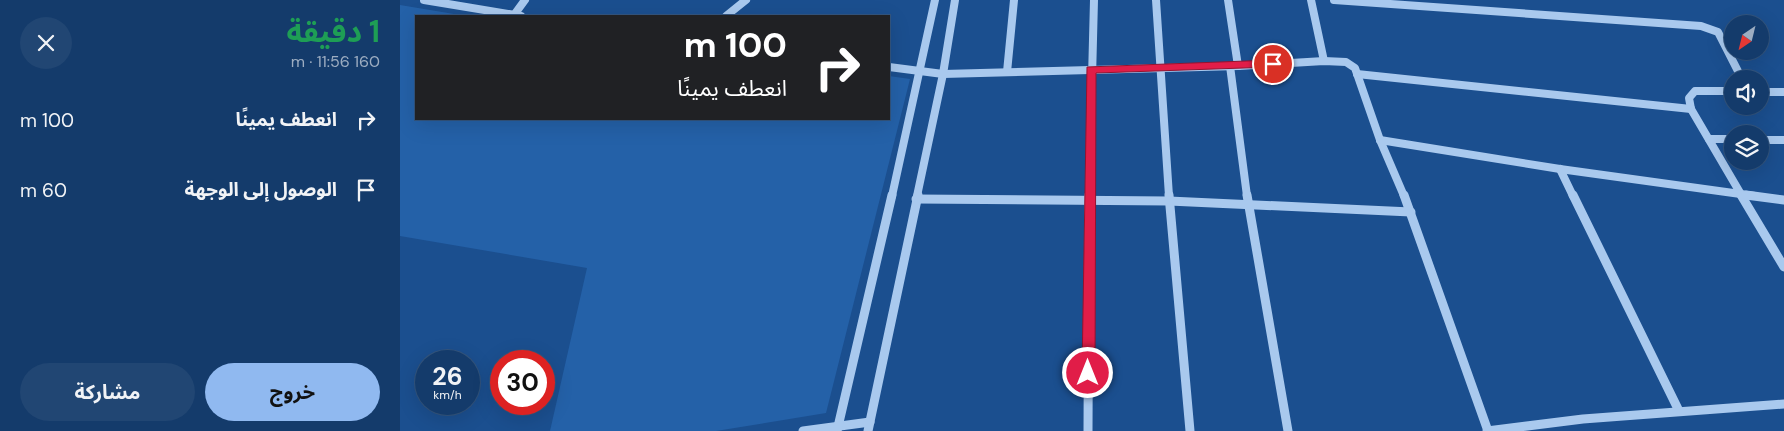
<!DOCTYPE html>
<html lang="ar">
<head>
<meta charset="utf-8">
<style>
	:root { --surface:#143b6b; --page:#214673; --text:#f1f3f6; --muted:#9dadc1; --line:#33557e; --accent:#90b9f0 }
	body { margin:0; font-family:"DM Sans","Noto Sans Arabic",sans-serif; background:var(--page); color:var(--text); direction:rtl; height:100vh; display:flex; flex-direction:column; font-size:19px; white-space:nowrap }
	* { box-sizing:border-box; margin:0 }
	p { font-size:16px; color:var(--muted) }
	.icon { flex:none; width:28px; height:28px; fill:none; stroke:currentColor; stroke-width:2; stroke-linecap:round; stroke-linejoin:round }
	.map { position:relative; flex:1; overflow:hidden; direction:ltr }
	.sheet { display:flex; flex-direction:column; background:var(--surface); width:400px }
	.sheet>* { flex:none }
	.hud { position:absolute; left:15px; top:15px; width:475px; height:105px; border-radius:0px; box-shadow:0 5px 20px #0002,0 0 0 1px var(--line); direction:rtl; background:#202124; color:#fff; overflow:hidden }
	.needle { width:32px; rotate:215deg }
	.controls { position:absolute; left:1324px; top:15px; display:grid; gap:10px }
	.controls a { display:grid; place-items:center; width:45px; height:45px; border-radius:50%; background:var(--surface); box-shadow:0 5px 20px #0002,0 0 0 1px var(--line); font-size:25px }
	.speed { position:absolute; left:15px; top:350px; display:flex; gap:10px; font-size:25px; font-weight:700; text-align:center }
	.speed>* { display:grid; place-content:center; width:65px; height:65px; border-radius:50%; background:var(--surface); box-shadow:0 5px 20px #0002,0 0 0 1px var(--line); line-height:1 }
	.speed small { font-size:12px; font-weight:400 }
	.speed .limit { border:8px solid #d22; background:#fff; color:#111 }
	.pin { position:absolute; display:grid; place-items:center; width:42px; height:42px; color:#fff; margin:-21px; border:2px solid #fff; border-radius:50%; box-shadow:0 1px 5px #0007 }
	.me { position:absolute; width:55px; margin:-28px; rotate:0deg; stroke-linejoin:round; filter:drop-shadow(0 0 4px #0008) }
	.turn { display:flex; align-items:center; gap:18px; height:105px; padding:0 20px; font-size:22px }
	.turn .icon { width:65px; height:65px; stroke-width:2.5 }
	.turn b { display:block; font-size:35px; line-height:42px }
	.round { display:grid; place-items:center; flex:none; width:52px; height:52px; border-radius:26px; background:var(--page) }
	.summary { display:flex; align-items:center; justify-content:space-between; height:85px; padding:0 20px }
	h1 { font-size:30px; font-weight:700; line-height:38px; color:#1e9e55 }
	.cta { display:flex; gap:10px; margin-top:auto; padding:10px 20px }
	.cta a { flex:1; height:58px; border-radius:30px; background:var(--accent); color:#111; font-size:20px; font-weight:700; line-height:58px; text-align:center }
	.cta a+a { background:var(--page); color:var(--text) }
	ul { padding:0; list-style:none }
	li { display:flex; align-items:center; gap:15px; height:70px; padding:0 20px }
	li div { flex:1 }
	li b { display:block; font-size:19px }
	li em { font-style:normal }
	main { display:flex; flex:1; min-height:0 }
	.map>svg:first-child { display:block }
	.green { fill:#2461a8 }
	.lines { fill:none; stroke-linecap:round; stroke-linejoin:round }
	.minor-far1 { stroke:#a9c9ee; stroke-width:8 }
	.minor { stroke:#a9c9ee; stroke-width:9 }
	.route { fill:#e11d48; stroke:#92132f }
</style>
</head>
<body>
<main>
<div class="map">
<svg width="1384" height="431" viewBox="0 0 1384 431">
	<rect width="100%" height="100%" fill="#1b4f8f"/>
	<polygon class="green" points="0,5 66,16 16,16 16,119 489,119 489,76 510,79 426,413 316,431 150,431 187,268 0,236"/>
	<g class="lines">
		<g class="minor-far1">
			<polyline points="24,0 121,16"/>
			<polyline points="756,0 769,196"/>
			<polyline points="828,0 838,66"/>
			<polyline points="911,0 924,61"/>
			<polyline points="934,0 1301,26 1318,32 1342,79"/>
			<polyline points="114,15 125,0"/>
			<polyline points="326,16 346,0"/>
			<polyline points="830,66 847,196"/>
			<polyline points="489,67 543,74 838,66 924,61 946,62 955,68 980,140 1004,196"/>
			<polyline points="607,72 614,0"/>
			<polyline points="957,74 1291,109"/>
			<polyline points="1332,91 1295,91 1289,98 1291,109 1342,196"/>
			<polyline points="1360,92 1384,92"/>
			<polyline points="1309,139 1332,139"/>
			<polyline points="980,140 1160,169 1355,196"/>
			<polyline points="1360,140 1384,140"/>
			<polyline points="1160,169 1173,196"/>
			<polyline points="492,196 535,0"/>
			<polyline points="517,196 543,74 555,0"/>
			<polyline points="689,196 694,0"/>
		</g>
		<g class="minor">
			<polyline points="769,195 790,431"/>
			<polyline points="847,195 888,431"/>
			<polyline points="1004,195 1088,431"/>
			<polyline points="1173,195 1279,411"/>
			<polyline points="1341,195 1384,267"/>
			<polyline points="1346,195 1384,200"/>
			<polyline points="516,199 769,201 1011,212"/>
			<polyline points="403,431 470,422"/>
			<polyline points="437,431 492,195"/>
			<polyline points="468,431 518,195"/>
			<polyline points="688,431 689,195"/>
			<polyline points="1087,431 1183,419 1384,404"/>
		</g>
	</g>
	<polygon class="route" points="873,60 878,64 873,67 696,73 695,373 693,377 688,379 684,377 682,373 687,67"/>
</svg>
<div class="controls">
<a><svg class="needle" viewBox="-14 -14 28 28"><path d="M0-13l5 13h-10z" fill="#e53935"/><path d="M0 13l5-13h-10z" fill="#9dadc1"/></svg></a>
<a><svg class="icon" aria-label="sound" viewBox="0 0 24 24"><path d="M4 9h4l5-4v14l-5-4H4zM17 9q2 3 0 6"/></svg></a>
<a><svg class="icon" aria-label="layers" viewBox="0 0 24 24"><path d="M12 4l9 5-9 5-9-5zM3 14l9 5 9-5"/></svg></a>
</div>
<div class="speed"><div>26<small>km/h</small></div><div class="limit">30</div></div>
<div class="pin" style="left:873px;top:64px;background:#d93025"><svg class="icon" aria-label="arrive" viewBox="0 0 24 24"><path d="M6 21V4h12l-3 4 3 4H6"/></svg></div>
<svg class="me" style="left:688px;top:373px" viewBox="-20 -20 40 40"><circle r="17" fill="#e11d48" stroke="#fff" stroke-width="3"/><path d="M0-11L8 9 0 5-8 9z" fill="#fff"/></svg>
<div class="hud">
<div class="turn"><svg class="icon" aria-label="right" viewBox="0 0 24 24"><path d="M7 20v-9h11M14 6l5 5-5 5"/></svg><div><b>100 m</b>انعطف يمينًا</div></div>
</div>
</div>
<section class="sheet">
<div class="summary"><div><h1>1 دقيقة</h1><p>160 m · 11:56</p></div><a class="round"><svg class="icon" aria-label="close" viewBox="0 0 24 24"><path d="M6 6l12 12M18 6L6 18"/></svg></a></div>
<ul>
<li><svg class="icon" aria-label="right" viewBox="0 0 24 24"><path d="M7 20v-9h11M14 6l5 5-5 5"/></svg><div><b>انعطف يمينًا</b></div><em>100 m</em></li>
<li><svg class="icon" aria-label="arrive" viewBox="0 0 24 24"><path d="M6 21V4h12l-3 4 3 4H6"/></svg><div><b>الوصول إلى الوجهة</b></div><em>60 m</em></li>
</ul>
<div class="cta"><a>خروج</a><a>مشاركة</a></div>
</section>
</main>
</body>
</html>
